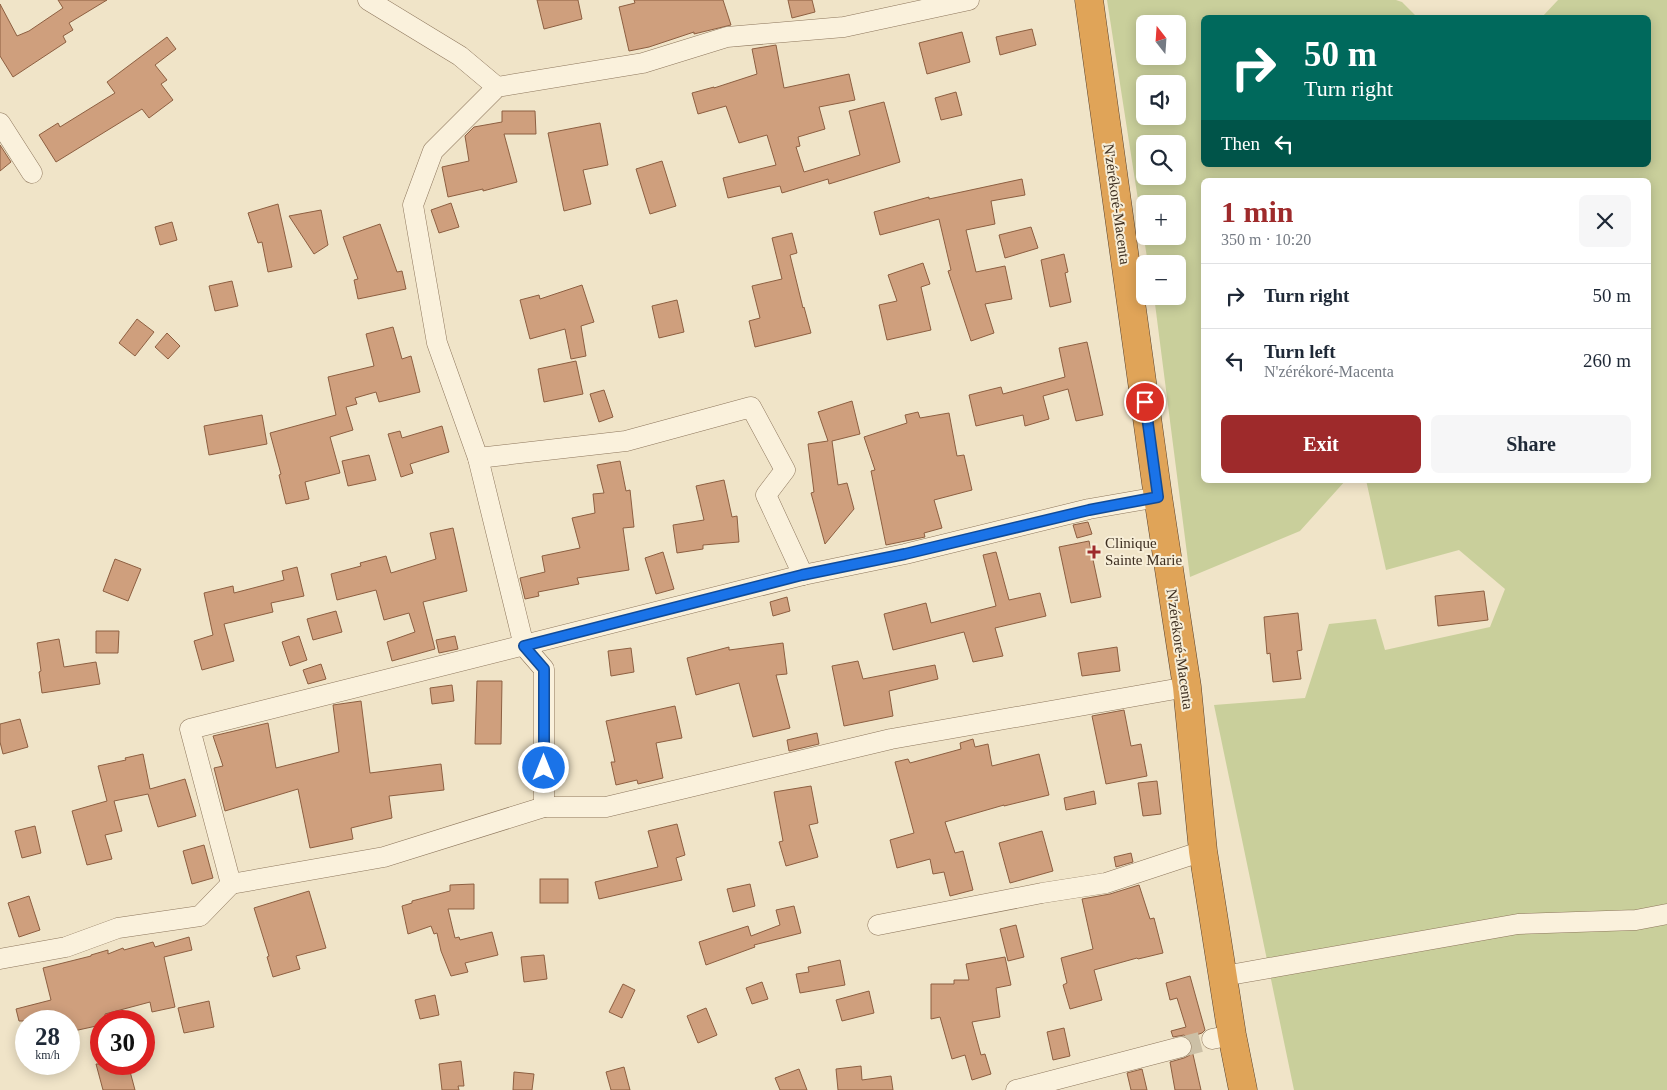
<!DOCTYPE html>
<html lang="en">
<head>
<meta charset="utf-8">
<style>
	:root { --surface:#fff; --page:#f6f6f7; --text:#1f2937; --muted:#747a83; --line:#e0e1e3; --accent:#9e2a2b }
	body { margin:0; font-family:Georgia,serif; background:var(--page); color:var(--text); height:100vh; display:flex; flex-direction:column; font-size:19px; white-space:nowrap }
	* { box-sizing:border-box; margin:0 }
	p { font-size:16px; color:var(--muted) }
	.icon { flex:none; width:28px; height:28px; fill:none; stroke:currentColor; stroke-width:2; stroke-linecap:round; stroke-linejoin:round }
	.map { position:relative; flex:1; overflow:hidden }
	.side { position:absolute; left:1201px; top:178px; width:450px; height:305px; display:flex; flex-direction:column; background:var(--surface); border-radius:8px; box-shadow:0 2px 12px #0003 }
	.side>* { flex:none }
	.guide { position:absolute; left:1201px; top:15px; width:450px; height:152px; border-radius:8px; box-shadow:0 2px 12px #0003; background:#00695c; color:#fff; overflow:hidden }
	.needle { width:32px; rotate:343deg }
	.fabs { position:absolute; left:1136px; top:15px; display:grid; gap:10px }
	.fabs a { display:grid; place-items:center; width:50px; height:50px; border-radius:8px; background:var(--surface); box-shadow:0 2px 12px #0003; font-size:25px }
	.speed { position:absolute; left:15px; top:1010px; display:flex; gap:10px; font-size:25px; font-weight:700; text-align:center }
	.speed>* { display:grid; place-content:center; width:65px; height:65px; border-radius:50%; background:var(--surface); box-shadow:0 2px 12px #0003; line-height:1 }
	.speed small { font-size:12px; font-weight:400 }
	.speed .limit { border:8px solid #d22; background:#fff; color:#111 }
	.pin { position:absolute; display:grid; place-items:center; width:42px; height:42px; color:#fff; margin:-21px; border:2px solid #fff; border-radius:50%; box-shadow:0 1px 5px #0007 }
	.me { position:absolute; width:55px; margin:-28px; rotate:0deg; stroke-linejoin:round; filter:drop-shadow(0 0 4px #0008) }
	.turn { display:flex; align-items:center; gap:18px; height:105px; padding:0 20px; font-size:22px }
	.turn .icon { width:65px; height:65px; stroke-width:2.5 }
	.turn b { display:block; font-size:35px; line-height:42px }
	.then { display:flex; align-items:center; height:48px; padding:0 20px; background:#0003; gap:10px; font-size:19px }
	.round { display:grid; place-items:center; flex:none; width:52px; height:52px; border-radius:8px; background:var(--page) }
	.overview { display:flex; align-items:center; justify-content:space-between; height:85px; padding:0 20px }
	h1 { font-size:30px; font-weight:700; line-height:38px; color:var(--accent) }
	.action { display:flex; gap:10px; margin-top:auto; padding:10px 20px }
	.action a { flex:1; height:58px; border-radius:8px; background:var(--accent); color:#fff; font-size:20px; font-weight:700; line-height:58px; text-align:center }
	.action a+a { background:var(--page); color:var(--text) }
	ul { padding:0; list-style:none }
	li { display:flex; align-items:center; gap:15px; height:65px; padding:0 20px; border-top:1px solid var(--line) }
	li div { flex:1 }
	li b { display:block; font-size:19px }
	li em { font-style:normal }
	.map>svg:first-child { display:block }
	.green { fill:#c9cf9b; fill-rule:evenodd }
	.building { fill:#cf9f7d; stroke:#8d5f41 }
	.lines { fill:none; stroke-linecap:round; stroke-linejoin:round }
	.minor-tunnel { stroke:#ccc0a6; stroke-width:20; stroke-dasharray:20 10; stroke-linecap:butt }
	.minor-casing { stroke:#8d765c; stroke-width:21 }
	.highway-casing { stroke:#5b4430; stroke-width:29 }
	.minor { stroke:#faf1dc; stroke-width:20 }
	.highway { stroke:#e0a458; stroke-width:28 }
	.route-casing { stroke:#114b97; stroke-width:12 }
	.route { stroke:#1a73e8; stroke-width:9 }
	.poi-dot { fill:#9e2a2b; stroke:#f7eed8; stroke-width:2 }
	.labels { text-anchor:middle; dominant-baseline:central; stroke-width:4; stroke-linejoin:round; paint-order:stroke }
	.street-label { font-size:15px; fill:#3d2e20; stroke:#f7eed8 }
	.poi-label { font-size:15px; fill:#3d2e20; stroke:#f7eed8; text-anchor:start }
</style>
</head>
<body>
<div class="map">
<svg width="1667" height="1090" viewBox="0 0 1667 1090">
	<rect width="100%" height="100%" fill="#f0e4c8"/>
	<path class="green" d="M 1107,0 L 1396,0 L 1402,2 L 1417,17 L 1204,18 L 1204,165 L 1649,165 L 1649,18 L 1542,17 L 1558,0 L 1667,0 L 1667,1090 L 1294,1090 L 1214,705 L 1305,698 L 1329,624 L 1376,619 L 1385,650 L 1490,627 L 1505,589 L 1459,550 L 1386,570 L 1366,480 L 1649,480 L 1649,180 L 1204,180 L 1204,480 L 1346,480 L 1300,531 L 1190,577 L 1154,296 L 1178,296 L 1178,264 L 1148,264 ZM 1145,24 L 1178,24 L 1178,56 L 1145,56 ZM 1145,84 L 1178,84 L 1178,116 L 1145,116 ZM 1145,144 L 1178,144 L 1178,176 L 1145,176 ZM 1145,204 L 1178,204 L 1178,236 L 1145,236 Z"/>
	<g class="building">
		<polygon points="58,0 107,0 69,23 73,30 63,36 66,42 13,77 0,56 0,4 17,36 29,31 63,8"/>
		<polygon points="537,0 578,0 582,19 544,29"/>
		<polygon points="634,0 723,0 731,25 694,34 694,32 649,47 629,51 619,7 635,3"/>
		<polygon points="788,0 812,0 815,12 792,18"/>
		<polygon points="1032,29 1036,45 1000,55 996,37"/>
		<polygon points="962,32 970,62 927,74 919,43"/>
		<polygon points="167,37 176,49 155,65 167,80 161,84 173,100 149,118 142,109 56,162 39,135 58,123 60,127 115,93 107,82"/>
		<polygon points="776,45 784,88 849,74 855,100 819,107 825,129 798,137 800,146 796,147 804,172 860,155 849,111 884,102 900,162 829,184 828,179 782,193 780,186 728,198 723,178 776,165 767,135 739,143 726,106 698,114 692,93 714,87 714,88 757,74 752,49"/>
		<polygon points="956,92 962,115 941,120 935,98"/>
		<polygon points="502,111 535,111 536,134 504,134 517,182 483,191 483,189 448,197 442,167 469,161 465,136 474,127 502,122"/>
		<polygon points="600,123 608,165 583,170 591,204 564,211 548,133"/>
		<polygon points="0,145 11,162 0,171"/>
		<polygon points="662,161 676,206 650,214 636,169"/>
		<polygon points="1022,179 1025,195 991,201 995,224 966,230 976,272 1005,266 1012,299 985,304 994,333 971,341 948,271 951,270 939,219 880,235 874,212 929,197 929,199"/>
		<polygon points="451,203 459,227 439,233 431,210"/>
		<polygon points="278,204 292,267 268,272 262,242 258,243 248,213"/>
		<polygon points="321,210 328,245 314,254 289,216"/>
		<polygon points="172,222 177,240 160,245 155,227"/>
		<polygon points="380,224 397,272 402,271 406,289 358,299 354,280 358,279 343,237"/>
		<polygon points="1031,227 1038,248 1005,258 999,235"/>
		<polygon points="792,233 797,253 790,255 803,308 804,307 811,333 755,347 749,321 760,318 752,286 782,279 772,238"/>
		<polygon points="1064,254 1068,272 1065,273 1071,302 1050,307 1041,260"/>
		<polygon points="923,263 930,284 921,287 931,330 887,340 879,305 897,301 888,275"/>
		<polygon points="232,281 238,306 215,311 209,286"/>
		<polygon points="582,285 594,322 581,326 586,356 571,359 565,329 530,339 520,300 539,295 540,299"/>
		<polygon points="677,300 684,332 659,338 652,306"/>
		<polygon points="137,319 154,332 135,356 119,343"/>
		<polygon points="393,327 402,359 411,356 420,392 379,402 376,392 355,398 357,404 346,407 353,430 330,437 340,473 305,482 309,499 286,504 279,475 281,474 270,433 336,415 328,377 374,366 366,334"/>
		<polygon points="167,333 180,346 168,359 155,347"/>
		<polygon points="1087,342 1103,415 1076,421 1068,389 1043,396 1049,419 1025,426 1023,415 976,426 969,395 1001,387 1003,394 1065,377 1059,348"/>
		<polygon points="576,361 583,394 544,402 538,369"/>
		<polygon points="604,390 613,417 599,422 590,394"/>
		<polygon points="852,401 860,434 832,441 838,485 847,483 854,509 825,544 811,493 814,492 808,444 828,441 818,412"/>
		<polygon points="918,412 920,418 949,413 957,456 964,455 972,490 934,500 942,528 924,533 925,537 886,545 871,471 875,470 864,437 907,423 905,415"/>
		<polygon points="262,415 267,444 209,455 204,426"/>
		<polygon points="442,426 449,452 410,464 413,473 401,477 388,434 400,431 402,438"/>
		<polygon points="369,455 376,480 348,486 342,461"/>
		<polygon points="620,461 626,491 630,490 634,527 623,528 629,570 577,578 579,584 538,592 539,596 525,599 520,578 545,572 542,556 580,548 572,518 595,513 593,494 604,493 597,465"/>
		<polygon points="724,480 732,517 737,516 739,542 703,545 703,549 677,553 673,525 704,520 696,486"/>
		<polygon points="1088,522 1092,534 1077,538 1073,525"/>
		<polygon points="453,528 467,591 423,602 435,649 392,661 387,642 415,632 409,613 384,620 376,590 337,600 331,574 361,566 360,563 386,556 391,573 436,559 430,533"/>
		<polygon points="1089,541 1101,597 1071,603 1059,547"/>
		<polygon points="663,552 674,589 656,594 645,558"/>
		<polygon points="996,552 1009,600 1040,593 1046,616 995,628 1003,656 973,662 964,632 893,650 884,614 926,603 931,623 996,606 983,555"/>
		<polygon points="115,559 141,569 128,601 103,591"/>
		<polygon points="297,567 304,596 271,603 273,612 224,624 234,661 202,670 194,641 213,635 204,593 233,586 234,593 284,580 282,571"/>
		<polygon points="1484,591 1488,620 1438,626 1435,596"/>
		<polygon points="787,597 790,611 773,616 770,602"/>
		<polygon points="336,611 342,632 313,640 307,619"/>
		<polygon points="1298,613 1302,650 1297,651 1301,679 1273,682 1270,653 1267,654 1264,617"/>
		<polygon points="96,631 119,631 118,653 96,653"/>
		<polygon points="299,636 307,660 290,666 282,642"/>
		<polygon points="455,636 458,649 439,653 436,640"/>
		<polygon points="59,639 64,667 96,662 100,684 42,693 39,672 41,671 37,643"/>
		<polygon points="783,643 787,674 776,675 790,728 753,737 739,683 696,695 687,658 729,647 729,650"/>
		<polygon points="1117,647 1120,671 1082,676 1078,653"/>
		<polygon points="631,648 634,672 611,676 608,651"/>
		<polygon points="858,661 863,679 935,665 938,679 889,691 893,716 844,726 832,666"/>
		<polygon points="321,664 326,679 308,684 303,670"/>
		<polygon points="477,681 502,681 501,744 475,744"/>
		<polygon points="452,685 454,701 432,704 430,688"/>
		<polygon points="361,701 370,773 441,764 444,790 389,796 392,818 351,828 353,839 310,848 298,789 225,811 214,768 223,766 213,736 268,723 276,768 339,752 333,705"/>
		<polygon points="675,706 682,738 656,743 663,778 638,784 637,780 616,785 611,762 615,762 606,721"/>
		<polygon points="1124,710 1131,746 1141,744 1147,776 1106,784 1092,716"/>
		<polygon points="20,719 28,747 3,754 0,742 0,724"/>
		<polygon points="817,733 819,744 789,751 787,740"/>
		<polygon points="973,739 975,747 988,744 992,766 1039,754 1049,795 1004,806 1004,805 945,822 955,853 963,851 973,890 950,896 944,872 933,874 930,859 897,868 890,840 914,833 895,762 908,759 910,763 961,749 960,743"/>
		<polygon points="143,754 150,789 185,779 196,816 158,827 148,794 114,801 122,831 105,835 112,859 87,865 72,811 107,801 98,766 126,760 125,758"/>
		<polygon points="1157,781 1161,814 1143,816 1138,783"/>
		<polygon points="811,786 818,823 809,825 818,857 786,866 779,842 783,841 774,792"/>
		<polygon points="1094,791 1096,804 1066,810 1064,798"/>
		<polygon points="677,824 685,855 676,858 682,880 599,899 595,882 658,867 648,831"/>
		<polygon points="35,826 41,853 22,858 15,831"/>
		<polygon points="1042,831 1053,871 1010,883 999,843"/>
		<polygon points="204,845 213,878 192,884 183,851"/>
		<polygon points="1131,853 1133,862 1116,867 1114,857"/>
		<rect x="540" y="879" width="28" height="24"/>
		<polygon points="474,884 474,909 448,909 455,938 459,937 460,940 492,932 498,955 465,963 468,972 451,976 441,951 437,933 434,934 431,926 408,934 402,906 412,903 412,901 450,891 450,885"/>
		<polygon points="750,884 755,906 733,912 727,889"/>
		<polygon points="1139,885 1150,919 1154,918 1163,953 1138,959 1137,958 1094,970 1102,1000 1070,1009 1063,985 1067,983 1061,958 1093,949 1082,899 1110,894"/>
		<polygon points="309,891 326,948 296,956 300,969 273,977 267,957 269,956 254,908"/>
		<polygon points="29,896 40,930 19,937 8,903"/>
		<polygon points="794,906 801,933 754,945 755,947 706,965 699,942 748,926 751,936 780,925 776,910"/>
		<polygon points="1016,925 1024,957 1008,961 1000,929"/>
		<polygon points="189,937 192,950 164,957 175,1007 152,1012 150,1002 105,1014 106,1021 101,1021 101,1025 69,1032 69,1021 19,1021 16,1009 51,1000 43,968 91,956 91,955 108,950 108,954 123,948 124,950 153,942 155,947"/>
		<polygon points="544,955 547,979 524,982 521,957"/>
		<polygon points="1005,957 1011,985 996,988 1000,1017 972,1022 981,1055 985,1054 991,1074 972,1080 965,1055 952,1059 940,1017 931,1019 931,984 954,984 954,980 969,980 966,964"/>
		<polygon points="840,960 845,985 800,993 796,974 809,972 808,967"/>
		<polygon points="1190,976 1205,1030 1202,1033 1190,1037 1190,1040 1184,1035 1173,1037 1171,1031 1186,1027 1177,998 1170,1000 1166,983"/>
		<polygon points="762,982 768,999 752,1004 746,988"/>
		<polygon points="623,984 635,990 622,1018 609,1012"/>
		<polygon points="869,991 874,1013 842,1021 836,1000"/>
		<polygon points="435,995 439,1015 420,1019 415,1000"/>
		<polygon points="209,1001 214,1027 184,1033 178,1008"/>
		<polygon points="706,1008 717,1035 698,1043 687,1016"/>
		<polygon points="1064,1028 1070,1056 1053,1060 1047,1032"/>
		<polygon points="1192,1050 1201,1090 1175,1090 1170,1062 1184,1058 1190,1055"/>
		<polygon points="461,1061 464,1086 458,1086 459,1090 442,1090 439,1064"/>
		<polygon points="96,1064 128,1064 135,1090 103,1090"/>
		<polygon points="861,1066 862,1080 891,1076 893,1090 838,1090 836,1069"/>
		<polygon points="624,1067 630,1090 611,1090 606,1072"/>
		<polygon points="799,1069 807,1090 780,1090 775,1078"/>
		<polygon points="1142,1069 1147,1090 1131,1090 1127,1073"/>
		<polygon points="514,1072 534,1074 532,1090 513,1090"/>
	</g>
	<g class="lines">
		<polyline class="minor-tunnel" points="1181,1047 1212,1039"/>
		<g class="minor-casing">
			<g id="minor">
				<polyline points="368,0 460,56 497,87"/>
				<polyline points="0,123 32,173"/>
				<polyline points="478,458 626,441 751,407 785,470 766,495 803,575"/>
				<polyline points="1158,497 1089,509 905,554 803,575 190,729 231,884 384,857 544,807 606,807 891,739 1187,687"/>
				<polyline points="544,807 544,669 524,646 478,458 437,343 413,205 433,151 497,87 643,63 727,37 844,27 969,0"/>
				<polyline points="878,925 1042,893 1106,883 1203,851"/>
				<polyline points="0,959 66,947 118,928 200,916 231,884"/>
				<polyline points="1224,976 1518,924 1636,920 1667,914"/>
				<polyline points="1212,1039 1232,1035"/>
				<polyline points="1016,1090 1181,1047"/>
			</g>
		</g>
		<g class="highway-casing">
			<polyline id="highway" points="1089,0 1158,497 1187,687 1203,851 1232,1035 1243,1090"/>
		</g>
		<use href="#minor" class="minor"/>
		<use href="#highway" class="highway"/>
	</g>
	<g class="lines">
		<g class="route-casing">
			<polyline id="route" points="544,768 544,669 524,646 802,575 905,554 1089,510 1158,497 1145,402"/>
		</g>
		<use href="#route" class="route"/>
	</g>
	<path class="poi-dot" d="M1091.5 544.5h5v5h5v5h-5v5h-5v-5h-5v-5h5z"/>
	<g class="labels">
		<g class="street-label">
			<text transform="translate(1117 204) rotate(82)">N'zérékoré-Macenta</text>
			<text transform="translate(1180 649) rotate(82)">N'zérékoré-Macenta</text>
		</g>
		<g class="poi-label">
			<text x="1105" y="543">Clinique<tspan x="1105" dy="17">Sainte Marie</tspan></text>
		</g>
	</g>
</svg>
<div class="fabs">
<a><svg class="needle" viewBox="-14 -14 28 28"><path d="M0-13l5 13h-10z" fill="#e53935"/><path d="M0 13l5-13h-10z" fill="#747a83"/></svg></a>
<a><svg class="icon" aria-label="sound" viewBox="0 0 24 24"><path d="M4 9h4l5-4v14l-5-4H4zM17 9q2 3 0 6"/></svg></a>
<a><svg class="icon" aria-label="search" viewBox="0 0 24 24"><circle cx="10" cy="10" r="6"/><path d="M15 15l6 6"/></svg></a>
<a>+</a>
<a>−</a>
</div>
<div class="speed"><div>28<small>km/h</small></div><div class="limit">30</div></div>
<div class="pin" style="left:1145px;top:402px;background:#d93025"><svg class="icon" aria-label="arrive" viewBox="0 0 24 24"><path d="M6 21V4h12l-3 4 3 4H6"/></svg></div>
<svg class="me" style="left:544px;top:768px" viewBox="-20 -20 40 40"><circle r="17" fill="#1a73e8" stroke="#fff" stroke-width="3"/><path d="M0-11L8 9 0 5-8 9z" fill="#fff"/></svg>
<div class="guide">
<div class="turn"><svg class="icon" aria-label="right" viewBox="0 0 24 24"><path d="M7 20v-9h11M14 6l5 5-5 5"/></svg><div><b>50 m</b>Turn right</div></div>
<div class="then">Then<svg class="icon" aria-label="left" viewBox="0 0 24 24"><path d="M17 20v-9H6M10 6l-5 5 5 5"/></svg></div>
</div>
<section class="side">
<div class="overview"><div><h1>1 min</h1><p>350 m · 10:20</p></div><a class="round"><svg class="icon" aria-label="close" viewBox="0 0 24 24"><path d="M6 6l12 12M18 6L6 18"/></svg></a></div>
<ul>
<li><svg class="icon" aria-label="right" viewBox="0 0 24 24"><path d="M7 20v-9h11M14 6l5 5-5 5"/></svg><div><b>Turn right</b></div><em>50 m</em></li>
<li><svg class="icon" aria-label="left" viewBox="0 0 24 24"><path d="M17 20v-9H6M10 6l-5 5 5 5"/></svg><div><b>Turn left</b><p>N'zérékoré-Macenta</p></div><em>260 m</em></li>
</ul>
<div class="action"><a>Exit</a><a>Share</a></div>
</section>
</div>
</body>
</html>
